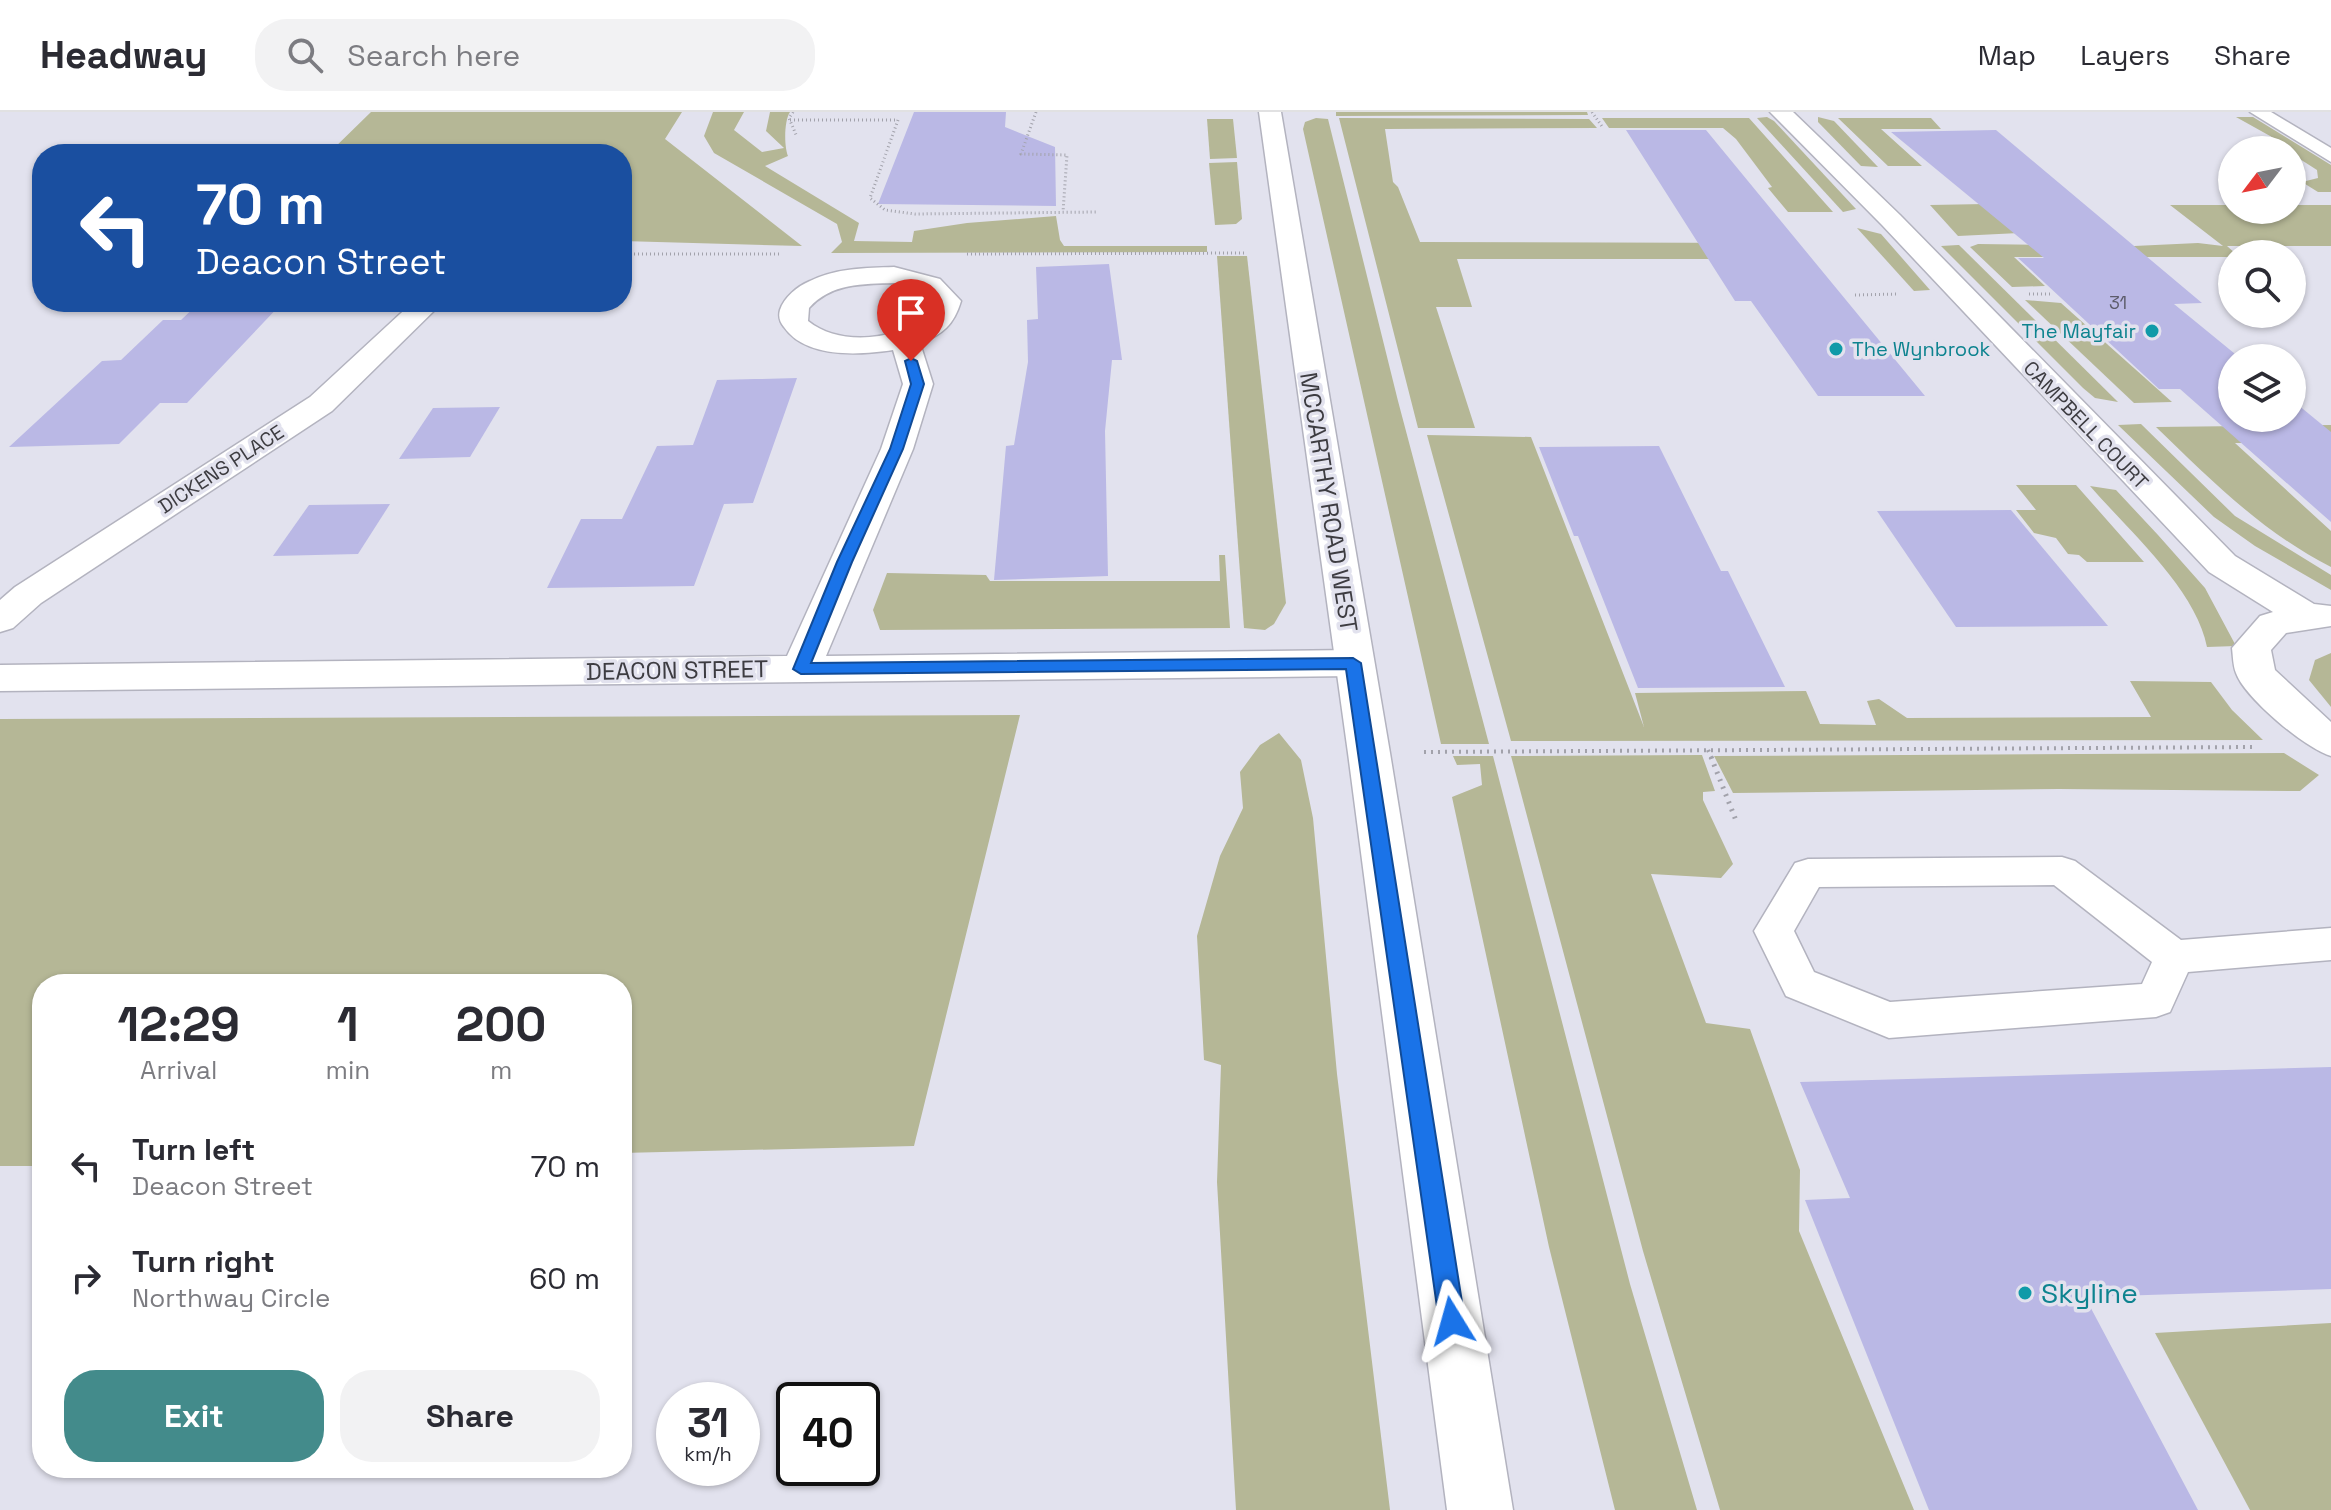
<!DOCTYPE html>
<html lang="en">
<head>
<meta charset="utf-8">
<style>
	:root { --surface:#fff; --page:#f2f2f3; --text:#2b2b33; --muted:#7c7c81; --line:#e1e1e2; --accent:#438b8b }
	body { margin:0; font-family:"Space Grotesk",sans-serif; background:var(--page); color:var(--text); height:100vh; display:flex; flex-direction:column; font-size:30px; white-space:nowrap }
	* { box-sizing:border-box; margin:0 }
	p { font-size:26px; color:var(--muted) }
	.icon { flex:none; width:44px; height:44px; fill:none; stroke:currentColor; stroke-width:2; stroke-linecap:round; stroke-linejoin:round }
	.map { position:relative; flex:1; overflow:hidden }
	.panel { position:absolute; left:32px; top:862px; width:600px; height:504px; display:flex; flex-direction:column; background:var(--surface); border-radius:32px; box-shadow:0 2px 6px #0004 }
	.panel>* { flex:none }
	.top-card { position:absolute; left:32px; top:32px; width:600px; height:168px; border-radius:32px; box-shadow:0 2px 6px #0004; background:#1a4fa0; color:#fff; overflow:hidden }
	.needle { width:52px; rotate:238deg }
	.buttons { position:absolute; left:2218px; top:24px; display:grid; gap:16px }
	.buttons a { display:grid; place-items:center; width:88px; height:88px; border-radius:50%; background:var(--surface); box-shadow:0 2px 6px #0004; font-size:40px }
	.speed { position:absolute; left:656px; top:1270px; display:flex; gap:16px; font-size:40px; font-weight:700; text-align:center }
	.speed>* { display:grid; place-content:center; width:104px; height:104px; border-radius:50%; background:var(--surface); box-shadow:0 2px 6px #0004; line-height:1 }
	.speed small { font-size:20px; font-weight:400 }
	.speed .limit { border:4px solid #111; border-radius:12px; background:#fff; color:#111 }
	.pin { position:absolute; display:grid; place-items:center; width:68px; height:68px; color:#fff; margin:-82px -34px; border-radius:50% 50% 50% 0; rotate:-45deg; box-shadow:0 0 8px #0007 }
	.pin .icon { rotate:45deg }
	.me { position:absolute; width:88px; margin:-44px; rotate:352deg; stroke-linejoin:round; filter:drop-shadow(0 0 6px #0008) }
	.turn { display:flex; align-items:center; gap:28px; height:168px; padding:0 32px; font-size:36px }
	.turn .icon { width:104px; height:104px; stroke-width:2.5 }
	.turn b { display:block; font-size:56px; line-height:68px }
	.eta { display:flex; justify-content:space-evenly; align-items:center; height:136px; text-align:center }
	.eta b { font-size:48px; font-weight:800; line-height:56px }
	.cta { display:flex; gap:16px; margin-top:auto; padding:16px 32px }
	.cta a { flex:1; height:92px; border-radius:32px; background:var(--accent); color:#fff; font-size:32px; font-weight:800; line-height:92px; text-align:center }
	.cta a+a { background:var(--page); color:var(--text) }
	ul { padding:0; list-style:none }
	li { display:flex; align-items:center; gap:24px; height:112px; padding:0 32px }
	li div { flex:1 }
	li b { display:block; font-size:30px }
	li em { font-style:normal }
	header { display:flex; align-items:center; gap:48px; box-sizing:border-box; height:112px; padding:0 40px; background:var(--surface); border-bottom:2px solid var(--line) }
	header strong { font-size:38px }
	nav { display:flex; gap:44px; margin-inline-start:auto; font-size:28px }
	.search { width:560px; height:72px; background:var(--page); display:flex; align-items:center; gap:20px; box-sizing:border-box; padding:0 28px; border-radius:32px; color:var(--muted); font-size:30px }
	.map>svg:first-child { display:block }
	.green { fill:#b5b796 }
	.building { fill:#bab8e5 }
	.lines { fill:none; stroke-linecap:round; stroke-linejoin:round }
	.lane-casing { stroke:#b3b3bf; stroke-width:3 }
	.street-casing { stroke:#b3b3bf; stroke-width:3 }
	.secondary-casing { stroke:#b3b3bf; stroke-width:3 }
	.path-far2 { stroke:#a2a2ab; stroke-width:3; stroke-dasharray:1 3; stroke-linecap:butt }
	.path-far1 { stroke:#a2a2ab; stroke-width:4; stroke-dasharray:2 5; stroke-linecap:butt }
	.path { stroke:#a2a2ab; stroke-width:5; stroke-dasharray:2 6; stroke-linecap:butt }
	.lane { fill:#fff; fill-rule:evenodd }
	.street { fill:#fff; fill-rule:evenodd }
	.secondary { fill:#fff; fill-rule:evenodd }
	.route { fill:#1a73e8; stroke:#114b97; stroke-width:2 }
	.culture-dot { fill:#0f9aa8; stroke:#e2e2ee; stroke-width:3 }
	.labels { text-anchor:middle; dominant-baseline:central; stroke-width:7; stroke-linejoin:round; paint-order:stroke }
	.far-number-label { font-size:18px; fill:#5c5b6a }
	.far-culture-label { font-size:20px; fill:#0d838f; stroke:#e2e2ee; text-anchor:end }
	.far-street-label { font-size:20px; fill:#3d3c41; stroke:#e2e2ee }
	.street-label { font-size:24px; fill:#3d3c41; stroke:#e2e2ee }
	.near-culture-label { font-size:28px; fill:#0d838f; stroke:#e2e2ee; text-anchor:start }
</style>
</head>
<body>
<header>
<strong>Headway</strong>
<div class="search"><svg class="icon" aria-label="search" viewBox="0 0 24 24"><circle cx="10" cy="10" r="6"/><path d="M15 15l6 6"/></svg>Search here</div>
<nav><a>Map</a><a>Layers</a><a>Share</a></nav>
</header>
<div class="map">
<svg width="2331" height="1398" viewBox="0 0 2331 1398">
	<rect width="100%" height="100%" fill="#e2e2ee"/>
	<g class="green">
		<polygon points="371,0 682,0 665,27 802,134 622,129 622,42 328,42"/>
		<path d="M 713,0 L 744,0 L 734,18 L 762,40 L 784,36 L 766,19 L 770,0 L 790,0 C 784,9 784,34 788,44 L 765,54 L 859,111 L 854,129 L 912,130 L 914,119 L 967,111 L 1056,104 L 1060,128 L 1064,134 L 1207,134 L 1207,140 L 831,141 L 842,130 L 837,112 L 714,41 L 704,24 Z"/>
		<polygon points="1336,0 1587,0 1588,3 1336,4"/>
		<polygon points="1767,5 1774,9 1856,97 1843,100 1757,6"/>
		<polygon points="1818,5 1834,9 1878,55 1861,54 1818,10"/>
		<polygon points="2236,5 2253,5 2331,53 2331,80 2318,80 2302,70 2318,66 2317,58 2292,42 2292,38 2285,37 2290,35"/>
		<polygon points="1316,6 1328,7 1398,289 1489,632 1441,632 1303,17 1305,10"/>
		<polygon points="1339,6 1589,7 1597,16 1385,17 1393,70 1398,75 1420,130 1769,131 1757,147 1457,147 1472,195 1436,195 1475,316 1418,316"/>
		<polygon points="1602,6 1749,6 1833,100 1788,100 1768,76 1772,75 1736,27 1723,16 1609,16"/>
		<polygon points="1838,6 1931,6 1941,17 1881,17 1922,54 1888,54"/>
		<polygon points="1207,7 1233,7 1237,46 1210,47"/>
		<polygon points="1237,50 1242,107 1236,112 1215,113 1209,51"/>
		<polygon points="1985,92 2019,121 1958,124 1930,93"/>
		<polygon points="2170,93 2232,93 2232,98 2292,98 2292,93 2331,93 2331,134 2227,134 2236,142 2232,142 2232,145 2014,145 2045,174 2012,175 1970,135 1978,132 2134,134 2198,131 2223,134"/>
		<polygon points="1857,116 1881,122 1930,178 1914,179"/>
		<polygon points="1958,133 1959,133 2118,290 2095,286 2083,276 1941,134"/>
		<polygon points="1217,144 1247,144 1286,491 1274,512 1265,518 1244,516"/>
		<polygon points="2025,188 2061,191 2172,290 2134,291"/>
		<polygon points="2141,312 2235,404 2331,463 2331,478 2255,434 2214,405 2118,313"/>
		<path d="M 2331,313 L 2331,331 L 2235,331 L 2331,419 L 2331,455 C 2262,420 2211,368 2156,315 Z"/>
		<polygon points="1427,323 1531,325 1644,615 1635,581 1806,579 1820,612 1876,613 1867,589 1879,587 1907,606 2151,605 2130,569 2211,570 2232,598 2263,628 1511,629"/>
		<polygon points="2016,373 2076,373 2144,450 2087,450 2079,443 2068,442 2056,426 2034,421 2016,398 2036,398"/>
		<path d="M 2090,374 L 2116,378 L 2158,423 L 2205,476 L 2236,534 L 2207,535 C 2196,477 2128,418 2090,374 Z"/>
		<polygon points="1219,443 1225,443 1230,516 880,518 873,498 887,461 986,463 990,469 1220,469"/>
		<polygon points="2331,541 2331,595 2309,568 2315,548"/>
		<polygon points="1020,603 914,1034 622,1041 622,872 42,872 42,1054 0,1054 0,607"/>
		<polygon points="1279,621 1301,648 1313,706 1337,962 1390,1398 1236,1398 1217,1070 1221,953 1204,948 1197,824 1220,744 1243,696 1240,660 1260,633"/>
		<polygon points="2284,641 2319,663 2300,679 2059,677 1733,681 1714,644"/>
		<polygon points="1702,643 1715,679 1703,680 1703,688 1733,752 1721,766 1651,762 1706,911 1750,917 1800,1058 1799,1119 1914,1398 1720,1398 1643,1139 1511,644"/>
		<polygon points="1453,644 1493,644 1630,1172 1697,1398 1615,1398 1549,1135 1452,685 1482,673 1480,652 1457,653"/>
		<polygon points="2331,1211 2331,1398 2250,1398 2155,1221"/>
	</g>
	<g class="building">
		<polygon points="914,0 1006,0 1005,15 1055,35 1056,94 878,92"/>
		<polygon points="1626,18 1706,18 1925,284 1818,284 1751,189 1735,189"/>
		<polygon points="1996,18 2202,191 2174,192 2240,246 2232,246 2232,306 2292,306 2292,288 2331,320 2331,410 2180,277 2159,277 2018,146 2044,146 1891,20"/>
		<polygon points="1109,152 1122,248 1112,248 1105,319 1108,464 994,468 1006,334 1014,333 1028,250 1027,208 1038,207 1036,155"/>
		<polygon points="200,190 283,190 187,291 160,291 119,332 9,335 102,249 121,248 163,208 181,208"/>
		<polygon points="797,266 753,391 724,392 694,474 547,476 581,407 622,407 657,334 693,333 717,268"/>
		<polygon points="500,295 470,345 399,347 433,296"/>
		<polygon points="1659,334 1721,459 1728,459 1785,575 1638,576 1578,424 1574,424 1539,335"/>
		<polygon points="390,392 358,442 273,444 309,393"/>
		<polygon points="2011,398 2108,514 1956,515 1877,399"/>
		<polygon points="2331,955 2331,1177 2085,1185 2198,1398 1929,1398 1805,1088 1850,1086 1800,970"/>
	</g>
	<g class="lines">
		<g class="lane-casing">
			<g id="lane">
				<polygon points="2250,0 2271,0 2331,36 2331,50"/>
				<path d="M 2062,745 L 2075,749 L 2181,828 L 2331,816 L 2331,848 L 2188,860 L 2170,900 L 2156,905 L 1889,926 L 1786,884 L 1754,819 L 1795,751 L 1808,747 ZM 2054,773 L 2152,850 L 2142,872 L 1890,890 L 1814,860 L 1794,819 L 1819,775 Z"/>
			</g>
		</g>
		<g class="street-casing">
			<g id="street">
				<path d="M 1770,0 L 1793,0 L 1900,103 L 2235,444 L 2314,492 L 2331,494 L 2331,514 L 2286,521 L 2271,538 L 2275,558 L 2331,610 L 2331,644 C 2306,637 2245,586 2236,561 C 2233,554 2233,544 2232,536 L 2260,504 L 2273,500 L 2209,460 L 1882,113 Z"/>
				<path d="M 894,155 L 940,167 L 961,189 C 954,213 942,223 920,231 L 933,272 L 913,337 L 826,544 L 1353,538 L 1367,542 L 1373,551 L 1367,560 L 1353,564 L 0,579 L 0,553 L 787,544 L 881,337 L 903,272 L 893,238 C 860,243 806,247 784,215 C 780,210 778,205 780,198 C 784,185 798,174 810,169 C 836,156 866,156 894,155 ZM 894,171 C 910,174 922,177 933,189 L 929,203 C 898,228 840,235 808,209 L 809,196 C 831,171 863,172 894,171 Z"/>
				<polygon points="413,190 443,190 332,299 41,491 13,516 0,520 0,488 15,475 310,285"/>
			</g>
		</g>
		<g class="secondary-casing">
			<polygon id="secondary" points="1259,0 1281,0 1390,641 1513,1398 1447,1398 1348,641"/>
		</g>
		<g class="path-far2">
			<polyline points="793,0 789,6 797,25"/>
			<polyline points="1036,0 1021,42 1067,43 1063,100"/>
			<polyline points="1592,0 1603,16"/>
			<polyline points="790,8 898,8 870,86 885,98 915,102 1096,100"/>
			<polyline points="622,142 781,142"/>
			<polyline points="967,142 1245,141"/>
			<polyline points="2029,182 2050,182"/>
			<polyline points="1855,183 1898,182"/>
		</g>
		<g class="path-far1">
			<polyline points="1708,638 1712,647"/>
			<polyline points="1424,640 2254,635"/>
		</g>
		<polyline class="path" points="1711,645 1737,711"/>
		<use href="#lane" class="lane"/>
		<use href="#street" class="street"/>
		<use href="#secondary" class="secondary"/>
	</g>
	<polygon class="route" points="911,246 917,249 924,272 903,337 852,450 811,551 1353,546 1361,551 1465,1209 1461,1218 1452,1221 1443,1218 1439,1209 1346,557 801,562 793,557 837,450 890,337 911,272 905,249"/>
	<g class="culture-dot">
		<circle cx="2152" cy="219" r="8"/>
		<circle cx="1836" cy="237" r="8"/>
		<circle cx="2025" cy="1181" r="8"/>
	</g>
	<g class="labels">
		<g class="far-number-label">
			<text x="2118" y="190">31</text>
		</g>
		<g class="far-culture-label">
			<text x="2136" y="219">The Mayfair</text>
			<text x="1852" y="237" text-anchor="start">The Wynbrook</text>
		</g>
		<g class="far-street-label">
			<text transform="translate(2086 313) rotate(46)">CAMPBELL COURT</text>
			<text transform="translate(221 357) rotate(-33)">DICKENS PLACE</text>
		</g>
		<g class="street-label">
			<text transform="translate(1329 390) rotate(81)">MCCARTHY ROAD WEST</text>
			<text transform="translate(677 558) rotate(-1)">DEACON STREET</text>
		</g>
		<g class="near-culture-label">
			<text x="2041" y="1181">Skyline</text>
		</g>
	</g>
</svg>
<div class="buttons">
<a><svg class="needle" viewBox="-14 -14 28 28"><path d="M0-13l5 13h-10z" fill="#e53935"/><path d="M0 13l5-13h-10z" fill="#7c7c81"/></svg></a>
<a><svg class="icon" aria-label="search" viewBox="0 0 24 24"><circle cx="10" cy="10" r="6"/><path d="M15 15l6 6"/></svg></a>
<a><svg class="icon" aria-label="layers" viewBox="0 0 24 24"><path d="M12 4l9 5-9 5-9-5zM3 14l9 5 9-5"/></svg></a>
</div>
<div class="speed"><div>31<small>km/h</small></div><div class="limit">40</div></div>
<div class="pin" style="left:911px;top:249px;background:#d93025"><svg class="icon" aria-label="arrive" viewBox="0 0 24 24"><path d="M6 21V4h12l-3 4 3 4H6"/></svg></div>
<svg class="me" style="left:1452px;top:1209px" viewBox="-20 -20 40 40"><path d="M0-17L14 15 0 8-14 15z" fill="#1a73e8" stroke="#fff" stroke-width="4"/></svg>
<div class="top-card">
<div class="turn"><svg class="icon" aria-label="left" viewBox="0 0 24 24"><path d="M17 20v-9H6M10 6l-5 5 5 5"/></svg><div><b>70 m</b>Deacon Street</div></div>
</div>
<section class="panel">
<div class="eta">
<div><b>12:29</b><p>Arrival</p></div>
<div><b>1</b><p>min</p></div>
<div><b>200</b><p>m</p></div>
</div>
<ul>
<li><svg class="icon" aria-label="left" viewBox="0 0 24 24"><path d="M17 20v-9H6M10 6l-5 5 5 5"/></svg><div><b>Turn left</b><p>Deacon Street</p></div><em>70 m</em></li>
<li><svg class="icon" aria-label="right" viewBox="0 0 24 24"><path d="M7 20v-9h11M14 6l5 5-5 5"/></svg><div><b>Turn right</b><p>Northway Circle</p></div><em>60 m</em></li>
</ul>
<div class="cta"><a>Exit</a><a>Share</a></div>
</section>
</div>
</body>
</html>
